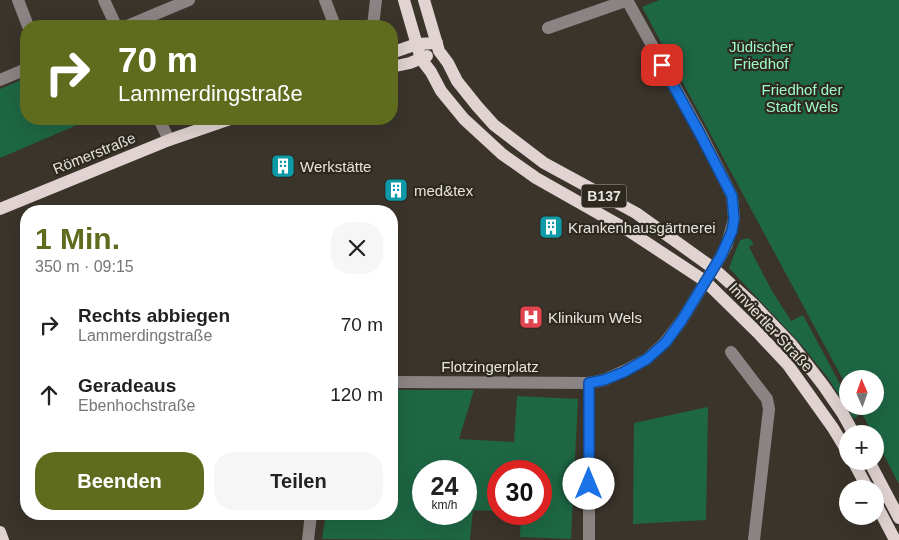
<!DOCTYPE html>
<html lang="de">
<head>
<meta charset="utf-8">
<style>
	:root { --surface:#fff; --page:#f6f6f6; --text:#222; --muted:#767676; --accent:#5f6c1d }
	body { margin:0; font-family:Helvetica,sans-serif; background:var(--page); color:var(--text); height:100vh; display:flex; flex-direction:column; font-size:19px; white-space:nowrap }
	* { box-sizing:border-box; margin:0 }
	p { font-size:16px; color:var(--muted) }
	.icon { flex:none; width:28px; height:28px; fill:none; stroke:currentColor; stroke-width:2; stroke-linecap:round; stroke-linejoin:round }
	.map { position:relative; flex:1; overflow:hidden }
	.drawer { position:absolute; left:20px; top:205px; width:378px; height:315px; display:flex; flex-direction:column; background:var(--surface); border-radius:20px; box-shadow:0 5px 20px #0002 }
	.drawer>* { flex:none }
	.guide { position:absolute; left:20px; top:20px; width:378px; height:105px; border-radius:20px; box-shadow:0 5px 20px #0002; background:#5f6c1d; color:#fff; overflow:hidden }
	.needle { width:32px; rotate:358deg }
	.fabs { position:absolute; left:839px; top:370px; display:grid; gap:10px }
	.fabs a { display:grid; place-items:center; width:45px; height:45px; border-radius:50%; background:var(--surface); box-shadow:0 5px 20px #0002; font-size:25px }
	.speed { position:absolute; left:412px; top:460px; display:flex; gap:10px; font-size:25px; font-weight:700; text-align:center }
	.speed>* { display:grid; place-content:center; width:65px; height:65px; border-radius:50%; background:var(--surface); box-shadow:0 5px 20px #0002; line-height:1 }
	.speed small { font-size:12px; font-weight:400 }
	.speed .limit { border:8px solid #d22; background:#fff; color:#111 }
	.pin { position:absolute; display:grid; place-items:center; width:42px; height:42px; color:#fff; margin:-21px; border-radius:10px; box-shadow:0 2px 8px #0006 }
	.me { position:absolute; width:55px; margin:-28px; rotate:0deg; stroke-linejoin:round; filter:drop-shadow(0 0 4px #0008) }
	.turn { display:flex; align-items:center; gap:18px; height:105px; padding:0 15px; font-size:22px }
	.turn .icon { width:65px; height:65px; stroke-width:2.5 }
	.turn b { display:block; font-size:35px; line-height:42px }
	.round { display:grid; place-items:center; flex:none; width:52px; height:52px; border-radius:20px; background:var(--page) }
	.head { display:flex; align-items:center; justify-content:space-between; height:85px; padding:0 15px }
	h1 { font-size:30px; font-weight:800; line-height:38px; color:var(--accent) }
	.action { display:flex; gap:10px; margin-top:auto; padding:10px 15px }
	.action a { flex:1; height:58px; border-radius:20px; background:var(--accent); color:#fff; font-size:20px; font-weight:800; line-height:58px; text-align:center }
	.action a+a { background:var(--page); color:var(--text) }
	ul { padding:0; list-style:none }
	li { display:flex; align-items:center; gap:15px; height:70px; padding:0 15px }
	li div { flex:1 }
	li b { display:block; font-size:19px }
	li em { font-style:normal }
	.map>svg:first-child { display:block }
	.green { fill:#1e6744; fill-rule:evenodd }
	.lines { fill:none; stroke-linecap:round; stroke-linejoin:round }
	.minor { stroke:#8b8484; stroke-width:12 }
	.major { stroke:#e0d3d2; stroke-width:12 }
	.route-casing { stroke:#114b97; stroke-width:12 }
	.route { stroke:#1a73e8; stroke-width:9 }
	.labels { text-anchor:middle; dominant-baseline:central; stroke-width:4.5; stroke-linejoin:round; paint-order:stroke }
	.shield { fill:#2f2a21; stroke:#b0aca5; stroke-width:1 }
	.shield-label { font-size:14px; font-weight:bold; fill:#e7e4de }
	.park-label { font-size:15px; fill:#9dfbc5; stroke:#2f2a21 }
	.street-label { font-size:15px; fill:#e7e4de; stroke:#2f2a21 }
	.poi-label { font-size:15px; fill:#e7e4de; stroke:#2f2a21; text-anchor:start }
</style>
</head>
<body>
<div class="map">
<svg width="899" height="540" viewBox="0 0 899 540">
	<rect width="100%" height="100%" fill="#3a342b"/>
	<g class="green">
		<polygon points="659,0 899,0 899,484 875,438 875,434 873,434 858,406 875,406 875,379 848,379 847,387 642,7"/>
		<polygon points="26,78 26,119 74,119 77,125 0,158 0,89"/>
		<polygon points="749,238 754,244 749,247 772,291 791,321 803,315 847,397 848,406 852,406 858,416 854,419 828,378 800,343 729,268 740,240"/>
		<path d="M 391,390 L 474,390 L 459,439 L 514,442 L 517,396 L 578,399 L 571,539 L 520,537 L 521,514 L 541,514 L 541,471 L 499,471 L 499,511 L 470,510 L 473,510 L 470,540 L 322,539 L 326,514 L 391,514 ZM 424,471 L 466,471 L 466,514 L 424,514 Z"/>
		<polygon points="708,407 706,520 633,524 634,423"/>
	</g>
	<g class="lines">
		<g class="minor">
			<polyline points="18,0 28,26"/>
			<polyline points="104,0 116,26"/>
			<polyline points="325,0 335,26"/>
			<polyline points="127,26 189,0"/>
			<polyline points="373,26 376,0"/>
			<polyline points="548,28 628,0"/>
			<polyline points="0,80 26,69"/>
			<polyline points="159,119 169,140"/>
			<polyline points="731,352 767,399 769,409 754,540"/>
			<polyline points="391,382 589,383 604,380 624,371 647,359 666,341 682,320 721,256 727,244 734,219 732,196 701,134 627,0"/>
			<polyline points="589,383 589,540"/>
			<polyline points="308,540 311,514"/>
		</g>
		<g class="major">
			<polyline points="404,0 421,59 431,72 441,91 464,119 502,154 536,178 626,229 705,281 758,333 788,365 833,428 848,453"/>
			<polyline points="424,0 439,51 448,63 457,81 477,106 494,125 544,163 636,213 713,268 753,304 792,345 823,385 843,414 854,434"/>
			<polyline points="391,53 417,44 437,43"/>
			<polyline points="391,67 410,63 427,56"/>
			<polyline points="0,209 169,140 230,119"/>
			<polyline points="853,461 868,489"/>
			<polyline points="869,461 899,518"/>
			<polyline points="875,502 895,540"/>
			<polyline points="0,532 3,540"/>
		</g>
	</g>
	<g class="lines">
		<g class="route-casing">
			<polyline id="route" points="589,484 589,383 604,380 624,372 647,359 666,342 682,320 721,256 732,231 734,219 732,196 700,134 662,65"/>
		</g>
		<use href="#route" class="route"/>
	</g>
	<defs>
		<g id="building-square" transform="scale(1.25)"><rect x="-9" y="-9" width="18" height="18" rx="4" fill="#0f9aa8" stroke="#2f2a21"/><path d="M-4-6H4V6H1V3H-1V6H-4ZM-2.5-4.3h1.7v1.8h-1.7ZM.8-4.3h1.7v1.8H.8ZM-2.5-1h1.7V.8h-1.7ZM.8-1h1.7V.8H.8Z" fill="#fff"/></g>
		<g id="hospital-square" transform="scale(1.25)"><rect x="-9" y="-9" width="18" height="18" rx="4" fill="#e0444e" stroke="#2f2a21"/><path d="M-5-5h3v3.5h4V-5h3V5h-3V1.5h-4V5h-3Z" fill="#fff"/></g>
	</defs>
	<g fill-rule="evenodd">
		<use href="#building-square" x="283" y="166"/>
		<use href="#building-square" x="396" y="190"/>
		<use href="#building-square" x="551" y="227"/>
		<use href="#hospital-square" x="531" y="317"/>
	</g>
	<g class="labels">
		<rect class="shield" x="581.5" y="184.5" width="45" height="23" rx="4"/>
		<g class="shield-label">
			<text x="604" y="196">B137</text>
		</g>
		<g class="park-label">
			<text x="761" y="46">Jüdischer<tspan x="761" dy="17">Friedhof</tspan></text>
			<text x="802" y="89">Friedhof der<tspan x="802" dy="17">Stadt Wels</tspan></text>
		</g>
		<g class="street-label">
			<text transform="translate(94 153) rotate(-22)">Römerstraße</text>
			<text transform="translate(771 327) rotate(47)">Innviertler Straße</text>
			<text x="490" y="366">Flotzingerplatz</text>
		</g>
		<g class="poi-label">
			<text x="300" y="166">Werkstätte</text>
			<text x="414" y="190">med&amp;tex</text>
			<text x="568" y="227">Krankenhausgärtnerei</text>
			<text x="548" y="317">Klinikum Wels</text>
		</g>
	</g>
</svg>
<div class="fabs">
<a><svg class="needle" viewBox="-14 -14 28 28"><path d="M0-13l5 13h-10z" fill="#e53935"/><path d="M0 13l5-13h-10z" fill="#767676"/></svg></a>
<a>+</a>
<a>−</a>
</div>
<div class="speed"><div>24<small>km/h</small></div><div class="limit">30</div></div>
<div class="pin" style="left:662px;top:65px;background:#d93025"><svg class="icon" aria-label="arrive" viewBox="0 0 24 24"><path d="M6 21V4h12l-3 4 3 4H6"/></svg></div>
<svg class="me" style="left:589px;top:484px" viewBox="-20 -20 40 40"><circle r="19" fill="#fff"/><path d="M0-13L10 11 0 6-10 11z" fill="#1a73e8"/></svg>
<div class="guide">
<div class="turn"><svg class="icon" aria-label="right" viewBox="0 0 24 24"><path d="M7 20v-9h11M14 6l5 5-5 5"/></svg><div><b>70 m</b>Lammerdingstraße</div></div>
</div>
<section class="drawer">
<div class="head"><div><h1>1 Min.</h1><p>350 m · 09:15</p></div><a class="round"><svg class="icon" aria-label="close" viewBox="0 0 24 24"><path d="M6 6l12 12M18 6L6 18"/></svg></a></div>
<ul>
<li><svg class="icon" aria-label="right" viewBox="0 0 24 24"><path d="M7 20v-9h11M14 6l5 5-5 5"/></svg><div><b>Rechts abbiegen</b><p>Lammerdingstraße</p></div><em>70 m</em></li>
<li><svg class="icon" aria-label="ahead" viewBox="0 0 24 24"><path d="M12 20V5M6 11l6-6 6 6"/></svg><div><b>Geradeaus</b><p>Ebenhochstraße</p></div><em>120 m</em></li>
</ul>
<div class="action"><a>Beenden</a><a>Teilen</a></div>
</section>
</div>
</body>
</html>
